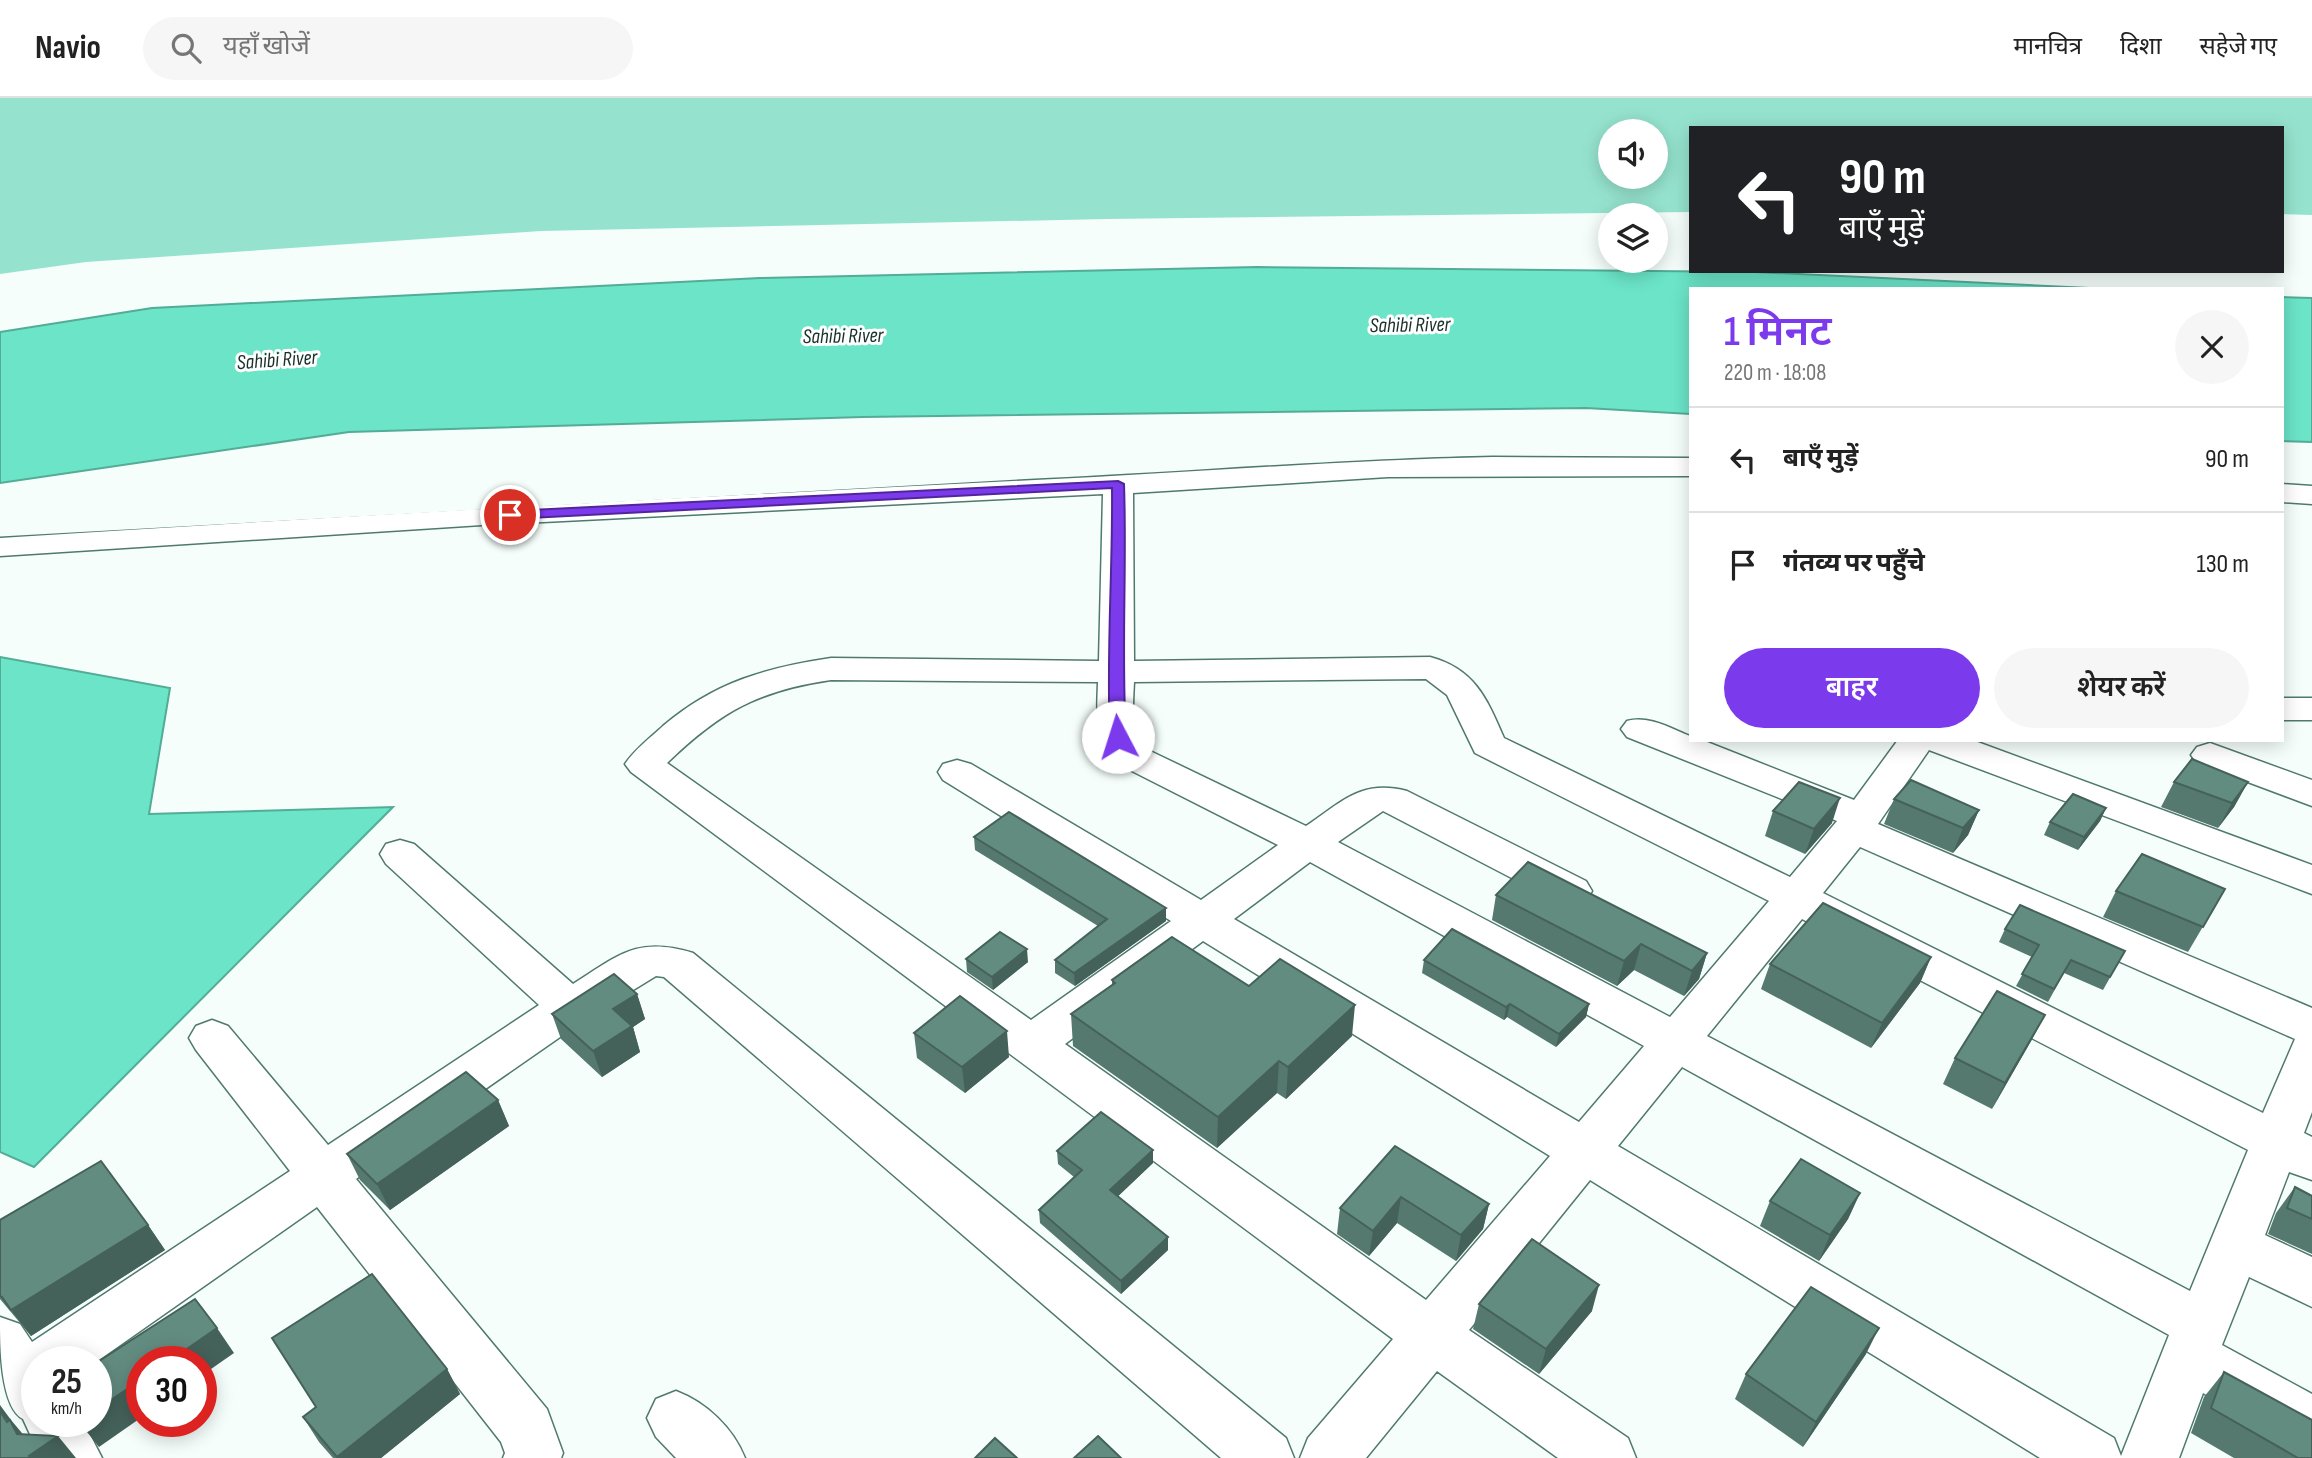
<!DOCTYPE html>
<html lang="hi">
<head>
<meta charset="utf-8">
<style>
	:root { --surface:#fff; --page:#f6f6f6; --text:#222; --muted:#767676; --line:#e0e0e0; --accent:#7c3aed }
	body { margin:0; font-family:"Sofia Sans Condensed","Noto Sans Devanagari",sans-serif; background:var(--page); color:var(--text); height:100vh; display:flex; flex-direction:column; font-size:26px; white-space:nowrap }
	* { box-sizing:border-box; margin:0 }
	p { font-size:23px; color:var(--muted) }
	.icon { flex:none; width:38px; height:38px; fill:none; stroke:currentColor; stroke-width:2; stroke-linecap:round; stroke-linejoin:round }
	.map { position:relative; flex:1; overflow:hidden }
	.details { position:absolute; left:1689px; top:189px; width:595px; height:455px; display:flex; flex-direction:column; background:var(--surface); border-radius:0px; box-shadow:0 4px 18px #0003 }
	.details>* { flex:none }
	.banner { position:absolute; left:1689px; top:28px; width:595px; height:147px; border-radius:0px; box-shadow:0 4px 18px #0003; background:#202124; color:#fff; overflow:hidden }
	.tools { position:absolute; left:1598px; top:21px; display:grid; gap:14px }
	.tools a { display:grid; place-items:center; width:70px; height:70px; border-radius:50%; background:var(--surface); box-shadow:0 4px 18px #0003; font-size:35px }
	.speed { position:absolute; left:21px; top:1248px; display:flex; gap:14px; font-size:35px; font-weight:700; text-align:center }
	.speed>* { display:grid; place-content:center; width:91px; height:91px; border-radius:50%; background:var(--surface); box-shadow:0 4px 18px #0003; line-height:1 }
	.speed small { font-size:18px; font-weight:400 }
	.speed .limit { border:10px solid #d22; background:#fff; color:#111 }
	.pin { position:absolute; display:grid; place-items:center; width:60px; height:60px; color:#fff; margin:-30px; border:4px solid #fff; border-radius:50%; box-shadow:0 2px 7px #0007 }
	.me { position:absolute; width:77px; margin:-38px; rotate:355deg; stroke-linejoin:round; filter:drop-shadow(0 0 5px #0008) }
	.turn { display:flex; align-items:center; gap:24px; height:147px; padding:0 35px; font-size:32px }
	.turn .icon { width:91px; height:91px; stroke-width:2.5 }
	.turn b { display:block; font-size:49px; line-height:60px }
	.round { display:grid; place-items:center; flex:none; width:74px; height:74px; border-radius:37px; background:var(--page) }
	.headline { display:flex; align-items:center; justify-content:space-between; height:119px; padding:0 35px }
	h1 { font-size:42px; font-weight:600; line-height:52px; color:var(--accent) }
	.cta { display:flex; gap:14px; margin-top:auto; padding:14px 35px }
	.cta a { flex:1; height:80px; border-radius:42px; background:var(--accent); color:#fff; font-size:28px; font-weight:600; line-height:80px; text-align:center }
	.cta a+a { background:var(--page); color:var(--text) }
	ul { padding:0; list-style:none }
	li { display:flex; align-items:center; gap:21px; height:105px; padding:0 35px; border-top:2px solid var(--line) }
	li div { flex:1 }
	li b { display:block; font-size:26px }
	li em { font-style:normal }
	header { display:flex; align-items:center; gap:42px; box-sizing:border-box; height:98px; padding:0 35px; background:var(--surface); border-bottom:2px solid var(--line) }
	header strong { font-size:33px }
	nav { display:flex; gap:38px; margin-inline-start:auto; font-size:24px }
	.search { width:490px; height:63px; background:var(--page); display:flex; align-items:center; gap:18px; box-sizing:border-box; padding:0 24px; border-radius:38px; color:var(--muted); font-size:26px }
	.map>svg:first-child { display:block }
	.green { fill:#95e3ce; fill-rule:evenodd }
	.water { fill:#6be4c7; stroke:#52ac96; stroke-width:2 }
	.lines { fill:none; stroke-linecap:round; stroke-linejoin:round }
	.minor-casing { stroke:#50796e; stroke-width:3 }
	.minor { fill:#fff; fill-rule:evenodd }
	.wall { fill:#55786f }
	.shaded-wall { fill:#45625a }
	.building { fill:#638c81; stroke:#45625a; stroke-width:2 }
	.route { fill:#7c3aed; stroke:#51269a; stroke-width:2 }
	.labels { text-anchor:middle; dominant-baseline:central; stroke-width:6; stroke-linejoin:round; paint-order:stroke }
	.far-water-label { font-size:21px; font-style:italic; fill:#1a302a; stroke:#fff }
</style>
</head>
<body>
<header>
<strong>Navio</strong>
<div class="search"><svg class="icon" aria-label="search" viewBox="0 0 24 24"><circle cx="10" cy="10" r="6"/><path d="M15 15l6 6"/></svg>यहाँ खोजें</div>
<nav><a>मानचित्र</a><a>दिशा</a><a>सहेजे गए</a></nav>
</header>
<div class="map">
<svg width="2312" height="1360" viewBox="0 0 2312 1360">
	<rect width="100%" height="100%" fill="#f5fefb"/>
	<path class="green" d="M 0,0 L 2312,0 L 2312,117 L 2282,116 L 2282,30 L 1690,30 L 1690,114 L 1106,121 L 541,133 L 86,164 L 0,176 ZM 1610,33 L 1656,33 L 1656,79 L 1610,79 Z"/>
	<g class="water">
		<polygon points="1257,169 1755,174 2110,191 1690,191 1690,316 1586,310 863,319 349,334 0,385 0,234 152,210 760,180"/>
		<polygon points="2282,199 2312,200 2312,344 2282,343"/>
		<polygon points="0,559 170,590 149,716 393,709 34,1069 0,1054"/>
	</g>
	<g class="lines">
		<g class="minor-casing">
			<g id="minor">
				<path d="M 1493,359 L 1690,360 L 1690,378 L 1388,379 L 1133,395 L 1134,563 L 1430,559 C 1475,571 1487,601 1504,640 L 1790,779 L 1837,723 L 1627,639 L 1621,631 L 1627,623 C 1649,617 1670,630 1690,638 L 1690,642 L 1702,642 L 1854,702 L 1898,642 L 1972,642 L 2312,767 L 2312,796 L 1929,652 L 1878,726 L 2312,910 L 2312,1014 L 2304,1035 L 2312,1039 L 2312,1082 L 2289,1074 L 2265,1137 L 2312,1159 L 2312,1209 L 2249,1179 L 2222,1247 L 2312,1296 L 2312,1353 L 2292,1345 L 2203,1295 L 2179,1360 L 2040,1360 L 1590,1082 L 1469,1232 L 1628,1340 L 1636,1360 L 1558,1360 L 1437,1273 L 1366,1360 L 1300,1360 L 1308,1340 L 1393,1241 L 631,674 L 625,666 C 635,651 650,640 663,628 C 715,584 765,570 831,560 L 1099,563 L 1103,396 L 482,427 L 0,458 L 0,440 C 345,418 690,399 1035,382 C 1188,375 1340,362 1493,359 ZM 1426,581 L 1447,597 L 1475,655 L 1769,803 L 1670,919 L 1338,744 L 1383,713 L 1556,803 L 1571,807 L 1586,803 L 1592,793 L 1586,783 L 1407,693 C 1361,681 1342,704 1306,728 L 1148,652 C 1129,637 1133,607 1134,584 ZM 831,582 L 1098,584 C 1097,618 1093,646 1122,668 L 1278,747 L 1201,802 L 971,666 L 957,662 L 943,666 L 938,674 L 943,682 L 1171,823 L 1031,922 L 667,665 C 721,613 757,593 831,582 ZM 1860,749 L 2295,941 L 2263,1015 L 1823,795 ZM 1310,764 L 1644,948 L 1579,1024 L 1234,821 ZM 1802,821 L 2248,1052 L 2190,1193 L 1707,938 ZM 1203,843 L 1550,1058 L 1426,1202 L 1065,946 ZM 1682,969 L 2169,1237 L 2121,1358 L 2114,1340 L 1618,1048 Z"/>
				<polygon points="2282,386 2312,388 2312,406 2282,404"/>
				<rect x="2282" y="600" width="30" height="22"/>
				<polygon points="2210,645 2312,682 2312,708 2197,665 2191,657 2197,649"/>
				<path d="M 400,742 L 414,746 L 573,886 C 619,857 637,838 693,855 L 1286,1340 L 1294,1360 L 1221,1360 L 664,879 L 656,878 L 586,921 L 356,1081 L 547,1311 L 563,1355 L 561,1360 L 503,1360 L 505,1355 L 501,1344 L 317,1109 L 96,1264 L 37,1264 L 37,1323 L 83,1323 L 102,1360 L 41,1360 L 23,1321 C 0,1309 0,1246 0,1219 L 20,1226 L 32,1244 L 290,1073 L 196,952 L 189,940 L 196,928 L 212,922 L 228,928 L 328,1047 L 539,907 L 386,766 L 380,756 L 386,746 Z"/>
				<path d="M 676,1293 C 707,1305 733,1330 745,1360 L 676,1360 L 656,1339 L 647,1320 L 656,1301 Z"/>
			</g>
		</g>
		<use href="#minor" class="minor"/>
	</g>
	<g class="wall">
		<polygon points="2174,684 2248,684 2234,709 2218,730 2161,709"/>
		<polygon points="1894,701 1979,712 1968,737 1953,755 1884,726"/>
		<polygon points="2106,710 2100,723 2078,752 2044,737 2050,724"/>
		<polygon points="1773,713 1832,725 1805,756 1765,738"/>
		<polygon points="974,739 1166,823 1075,888 1055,875 1055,862 1098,828 975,752"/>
		<polygon points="2225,791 2188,854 2103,819 2116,793"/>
		<polygon points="1496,797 1707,855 1699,881 1684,898 1634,872 1617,888 1492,822"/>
		<polygon points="2005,831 2125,853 2103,892 2064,875 2048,904 2016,888 2032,859 1999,844"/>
		<polygon points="1931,859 1920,885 1871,950 1761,891 1770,866"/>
		<polygon points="966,861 1028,864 993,892 967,874"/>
		<polygon points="1424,862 1589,906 1586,919 1556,949 1507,919 1504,922 1422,875"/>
		<polygon points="1112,882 1249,888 1352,938 1286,1001 1277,995 1217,1050 1073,948 1071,916 1112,887"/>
		<polygon points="637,896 645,921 633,929 640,954 602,979 561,941 552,916"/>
		<polygon points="2045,917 2031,943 1992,1011 1943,986 1955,960"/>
		<polygon points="914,935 1009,959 965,995 917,960"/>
		<polygon points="498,1002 509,1028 390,1112 360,1082 347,1056"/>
		<polygon points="1395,1048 1489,1106 1483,1131 1456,1163 1397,1125 1369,1158 1337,1136 1340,1110"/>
		<polygon points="1153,1052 1153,1065 1118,1098 1168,1152 1121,1196 1040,1125 1039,1112 1074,1079 1058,1066 1057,1053"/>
		<polygon points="2295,1089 2312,1098 2312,1156 2268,1136 2276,1115"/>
		<polygon points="1860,1095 1848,1121 1819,1163 1760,1128 1770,1103"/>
		<polygon points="0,1122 148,1127 165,1152 31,1238 0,1201"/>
		<polygon points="1479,1206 1592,1213 1539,1276 1473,1231"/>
		<polygon points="1866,1256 1803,1349 1735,1301 1746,1276"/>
		<polygon points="447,1271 460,1296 381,1360 333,1360 319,1344 303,1319"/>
		<polygon points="2224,1274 2312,1360 2234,1360 2191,1335 2204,1299"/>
	</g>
	<g class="shaded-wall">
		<polygon points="2248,684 2234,709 2218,730 2232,705"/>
		<polygon points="1840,700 1832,725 1805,756 1814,731"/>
		<polygon points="2106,710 2100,723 2078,752 2084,739"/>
		<polygon points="1979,712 1968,737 1953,755 1963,730"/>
		<polygon points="1166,810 1166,823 1075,888 1074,875"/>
		<polygon points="1641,846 1634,872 1617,888 1624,863"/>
		<polygon points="1027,851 1028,864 993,892 992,879"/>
		<polygon points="1707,855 1699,881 1684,898 1692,873"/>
		<polygon points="1931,859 1920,885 1871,950 1882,925"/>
		<polygon points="637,896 645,921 633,929 640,954 602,979 593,953 613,911"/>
		<polygon points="1510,906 1507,919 1504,922 1506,909"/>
		<polygon points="1589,906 1586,919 1556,949 1559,936"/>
		<polygon points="1355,907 1352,938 1286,1001 1288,969"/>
		<polygon points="2045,917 2031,943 1992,1011 2005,985"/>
		<polygon points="1007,933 1009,959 965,995 962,969"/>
		<polygon points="1279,963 1277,995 1217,1050 1218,1019"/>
		<polygon points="498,1002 509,1028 390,1112 377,1086"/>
		<polygon points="1153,1052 1153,1065 1111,1105 1110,1092"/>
		<polygon points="1860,1095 1848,1121 1819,1163 1830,1137"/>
		<polygon points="1401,1099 1397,1125 1369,1158 1373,1133"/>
		<polygon points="1489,1106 1483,1131 1456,1163 1461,1137"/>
		<polygon points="148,1127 165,1152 31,1238 11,1212"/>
		<polygon points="1168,1139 1168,1152 1121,1196 1121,1183"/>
		<polygon points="1599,1187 1592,1213 1539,1276 1546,1251"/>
		<polygon points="217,1230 234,1255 201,1278 201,1264 168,1264"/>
		<polygon points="1879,1230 1866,1256 1803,1349 1816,1324"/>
		<polygon points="447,1271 460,1296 381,1360 338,1360 337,1359"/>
		<polygon points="142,1281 142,1319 99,1349 79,1324 96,1323 96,1312"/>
		<polygon points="0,1307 11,1322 32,1347 58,1338 76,1360 31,1360 17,1336 0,1313"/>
	</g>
	<g class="building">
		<polygon points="2192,661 2248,684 2232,705 2174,684"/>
		<polygon points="1911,682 1979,712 1963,730 1894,701"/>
		<polygon points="1799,684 1840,700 1814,731 1773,713"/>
		<polygon points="2073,696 2106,710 2084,739 2050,724"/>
		<polygon points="1009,714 1166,810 1074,875 1055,862 1107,821 974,739"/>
		<polygon points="2142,756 2225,791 2203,829 2116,793"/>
		<polygon points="1528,764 1707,855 1692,873 1641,846 1624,863 1496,797"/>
		<polygon points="1823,805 1931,859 1882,925 1770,866"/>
		<polygon points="2020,807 2125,853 2110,879 2071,862 2054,891 2022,876 2039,847 2005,831"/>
		<polygon points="1452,831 1589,906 1559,936 1510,906 1506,909 1424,862"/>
		<polygon points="1000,834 1027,851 992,879 966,861"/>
		<polygon points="1172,839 1249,888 1280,861 1355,907 1288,969 1279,963 1218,1019 1071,916 1115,885 1112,882"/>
		<polygon points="614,876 637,896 613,911 632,928 593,953 552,916"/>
		<polygon points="1997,893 2045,917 2005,985 1955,960"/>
		<polygon points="960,898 1007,933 962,969 914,935"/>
		<polygon points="466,974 498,1002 377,1086 347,1056"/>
		<polygon points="1101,1014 1153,1052 1110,1092 1168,1139 1121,1183 1039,1112 1082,1072 1057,1053"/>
		<polygon points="1395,1048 1489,1106 1461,1137 1401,1099 1373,1133 1340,1110"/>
		<polygon points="1801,1061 1860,1095 1830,1137 1770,1103"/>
		<polygon points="101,1063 148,1127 11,1212 2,1199 0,1198 0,1122"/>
		<polygon points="2295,1089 2312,1098 2312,1121 2287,1110"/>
		<polygon points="1532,1141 1599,1187 1546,1251 1479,1206"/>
		<polygon points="372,1176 447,1271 337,1359 303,1319 316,1309 272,1240"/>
		<polygon points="1811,1189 1879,1230 1816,1324 1746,1276"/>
		<polygon points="195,1201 217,1230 168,1264 142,1264 142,1281 96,1312 96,1265"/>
		<polygon points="2224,1274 2312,1322 2312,1360 2298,1360 2211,1310"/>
		<polygon points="0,1313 7,1324 10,1322 17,1336 58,1338 29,1358 31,1360 0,1360"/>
		<polygon points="1098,1338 1121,1360 1074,1360"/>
		<polygon points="995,1340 1017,1360 975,1360"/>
	</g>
	<path class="route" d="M 1118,383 L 1124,386 C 1127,471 1121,555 1126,639 L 1118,644 L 1110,639 C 1106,556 1113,473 1112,390 L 510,421 L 503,417 L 510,413 Z"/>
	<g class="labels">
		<g class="far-water-label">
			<text transform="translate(1410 227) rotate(-1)">Sahibi River</text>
			<text transform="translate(843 238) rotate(-1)">Sahibi River</text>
			<text transform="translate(277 262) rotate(-4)">Sahibi River</text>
		</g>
	</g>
</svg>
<div class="tools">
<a><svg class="icon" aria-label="sound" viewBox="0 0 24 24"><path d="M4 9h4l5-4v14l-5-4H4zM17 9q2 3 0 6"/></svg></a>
<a><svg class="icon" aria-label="layers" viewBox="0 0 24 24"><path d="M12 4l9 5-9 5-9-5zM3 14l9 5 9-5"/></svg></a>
</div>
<div class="speed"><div>25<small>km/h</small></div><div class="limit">30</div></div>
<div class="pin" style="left:510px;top:417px;background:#d93025"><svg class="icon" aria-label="arrive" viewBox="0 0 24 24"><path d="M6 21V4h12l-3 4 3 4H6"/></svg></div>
<svg class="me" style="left:1118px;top:639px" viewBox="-20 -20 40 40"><circle r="19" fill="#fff"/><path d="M0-13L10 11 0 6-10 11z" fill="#7c3aed"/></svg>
<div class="banner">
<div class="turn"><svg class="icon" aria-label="left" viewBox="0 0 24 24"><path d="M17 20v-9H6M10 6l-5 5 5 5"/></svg><div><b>90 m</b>बाएँ मुड़ें</div></div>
</div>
<section class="details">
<div class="headline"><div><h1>1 मिनट</h1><p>220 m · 18:08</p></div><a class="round"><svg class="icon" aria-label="close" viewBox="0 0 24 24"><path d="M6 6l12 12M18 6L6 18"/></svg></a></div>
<ul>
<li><svg class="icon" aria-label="left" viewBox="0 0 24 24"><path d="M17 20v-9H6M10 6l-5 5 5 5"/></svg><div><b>बाएँ मुड़ें</b></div><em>90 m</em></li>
<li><svg class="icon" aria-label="arrive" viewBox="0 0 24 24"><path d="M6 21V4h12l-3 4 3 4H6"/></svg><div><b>गंतव्य पर पहुँचे</b></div><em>130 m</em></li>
</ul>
<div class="cta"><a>बाहर</a><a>शेयर करें</a></div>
</section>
</div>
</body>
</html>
